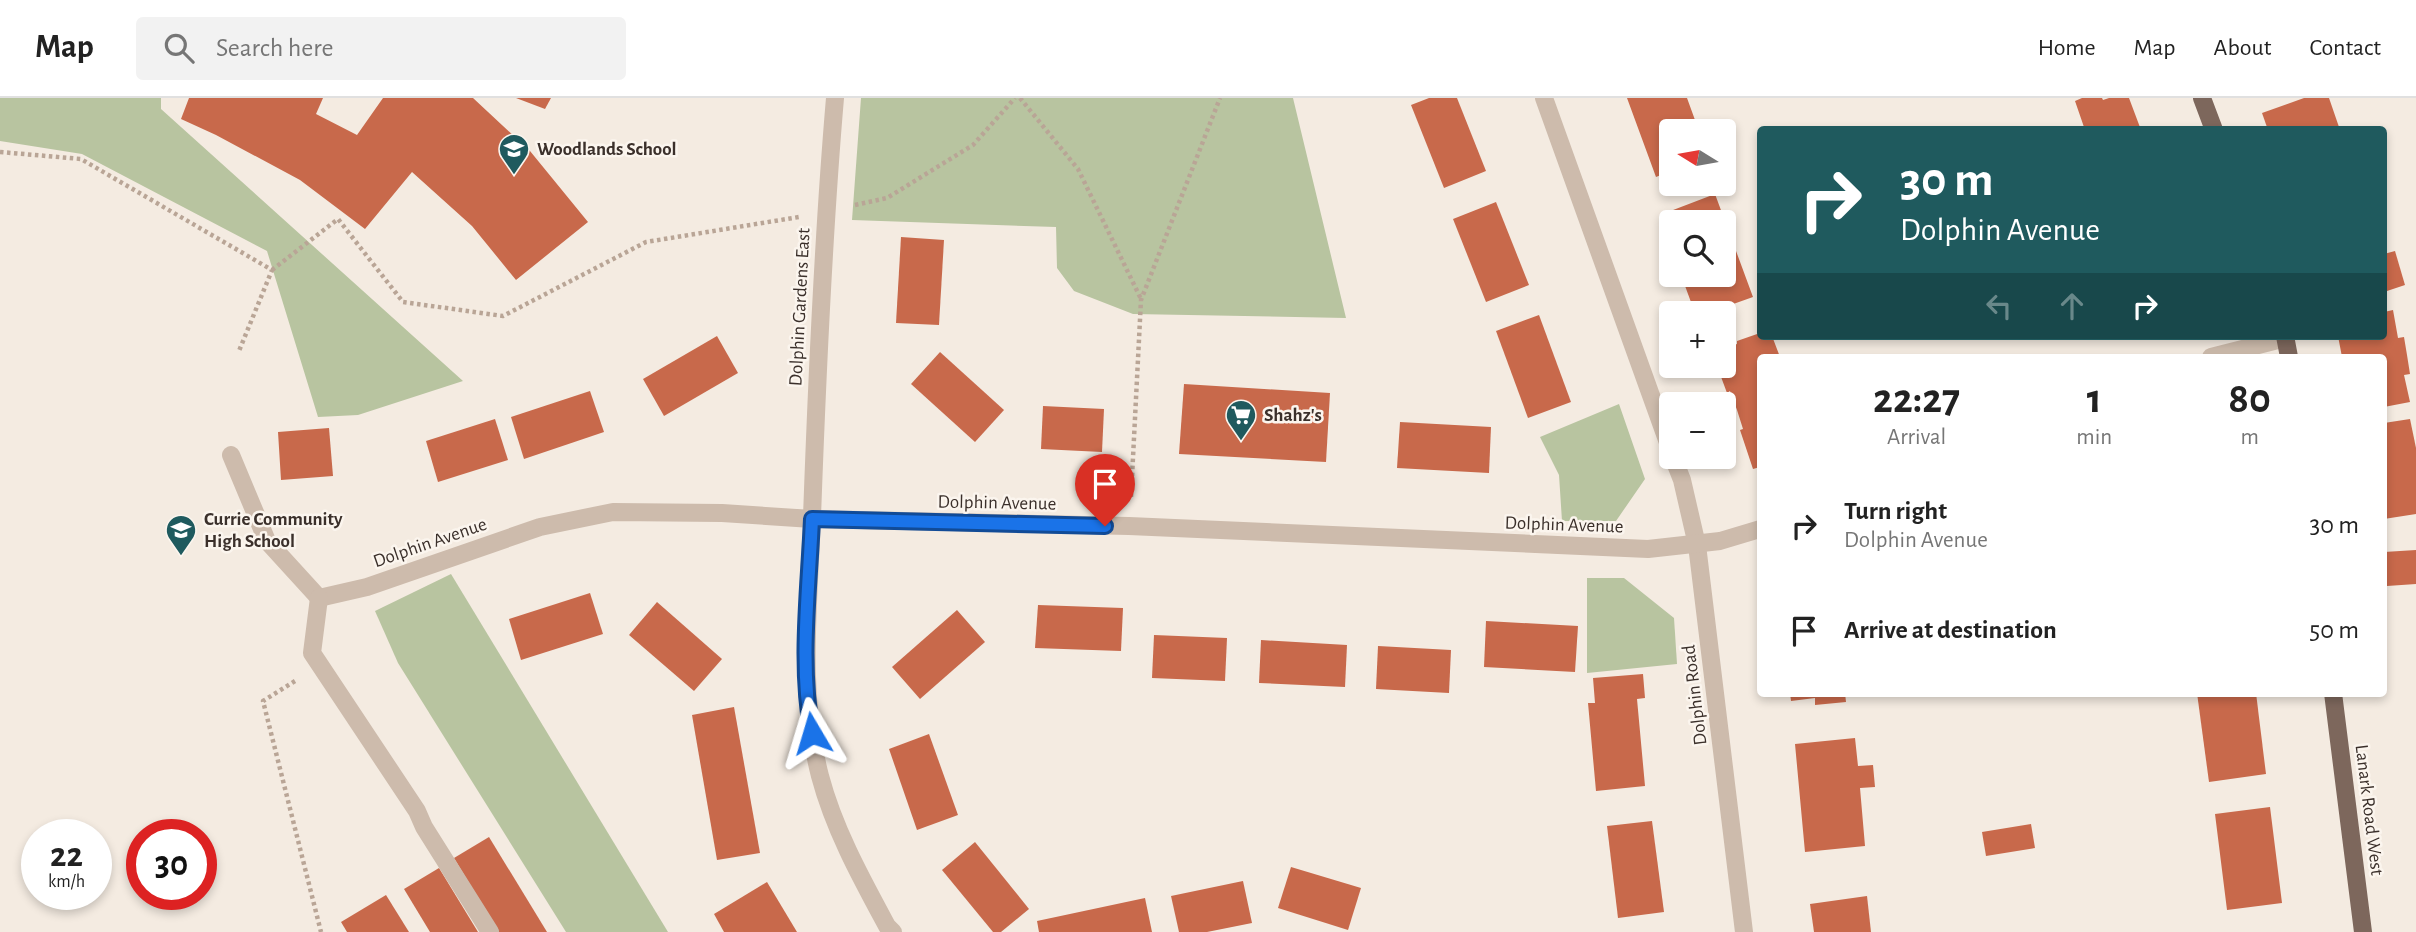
<!DOCTYPE html>
<html lang="en">
<head>
<meta charset="utf-8">
<style>
	:root { --surface:#fff; --page:#f2f2f2; --text:#222; --muted:#767676; --line:#e0e0e0 }
	body { margin:0; font-family:"Alegreya Sans",sans-serif; background:var(--page); color:var(--text); height:100vh; display:flex; flex-direction:column; font-size:26px; white-space:nowrap }
	* { box-sizing:border-box; margin:0 }
	p { font-size:23px; color:var(--muted) }
	.icon { flex:none; width:38px; height:38px; fill:none; stroke:currentColor; stroke-width:2; stroke-linecap:round; stroke-linejoin:round }
	.map { position:relative; flex:1; overflow:hidden }
	.side { position:absolute; left:1757px; top:256px; width:630px; height:343px; display:flex; flex-direction:column; background:var(--surface); border-radius:7px; box-shadow:0 4px 10px #0003 }
	.side>* { flex:none }
	.guide { position:absolute; left:1757px; top:28px; width:630px; height:214px; border-radius:7px; box-shadow:0 4px 10px #0003; background:#1f5a5e; color:#fff; overflow:hidden }
	.needle { width:46px; rotate:281deg }
	.controls { position:absolute; left:1659px; top:21px; display:grid; gap:14px }
	.controls a { display:grid; place-items:center; width:77px; height:77px; border-radius:7px; background:var(--surface); box-shadow:0 4px 10px #0003; font-size:35px }
	.speed { position:absolute; left:21px; top:721px; display:flex; gap:14px; font-size:35px; font-weight:700; text-align:center }
	.speed>* { display:grid; place-content:center; width:91px; height:91px; border-radius:50%; background:var(--surface); box-shadow:0 4px 10px #0003; line-height:1 }
	.speed small { font-size:18px; font-weight:400 }
	.speed .limit { border:10px solid #d22; background:#fff; color:#111 }
	.pin { position:absolute; display:grid; place-items:center; width:60px; height:60px; color:#fff; margin:-72px -30px; border-radius:50% 50% 50% 0; rotate:-45deg; box-shadow:0 0 7px #0007 }
	.pin .icon { rotate:45deg }
	.me { position:absolute; width:77px; margin:-38px; rotate:353deg; stroke-linejoin:round; filter:drop-shadow(0 0 5px #0008) }
	.turn { display:flex; align-items:center; gap:24px; height:147px; padding:0 28px; font-size:32px }
	.turn .icon { width:91px; height:91px; stroke-width:2.5 }
	.turn b { display:block; font-size:49px; line-height:60px }
	.lanes { display:flex; align-items:center; height:66px; padding:0 28px; background:#0003; justify-content:center; gap:35px; direction:ltr }
	.lanes .off { opacity:.35 }
	.eta { display:flex; justify-content:space-evenly; align-items:center; height:119px; text-align:center }
	.eta b { font-size:42px; font-weight:600; line-height:49px }
	ul { padding:0; list-style:none }
	li { display:flex; align-items:center; gap:21px; height:105px; padding:0 28px }
	li div { flex:1 }
	li b { display:block; font-size:26px }
	li em { font-style:normal }
	header { display:flex; align-items:center; gap:42px; box-sizing:border-box; height:98px; padding:0 35px; background:var(--surface); border-bottom:2px solid var(--line) }
	header strong { font-size:33px }
	nav { display:flex; gap:38px; margin-inline-start:auto; font-size:24px }
	.search { width:490px; height:63px; background:var(--page); display:flex; align-items:center; gap:18px; box-sizing:border-box; padding:0 24px; border-radius:7px; color:var(--muted); font-size:26px }
	.map>svg:first-child { display:block }
	.green { fill:#b8c4a0 }
	.building { fill:#c8694b }
	.lines { fill:none; stroke-linecap:round; stroke-linejoin:round }
	.path { stroke:#b9a596; stroke-width:4.5; stroke-dasharray:3.5 3.5; stroke-linecap:butt }
	.minor { stroke:#cdbbac; stroke-width:18 }
	.major { stroke:#7d675c; stroke-width:18 }
	.route-casing { stroke:#114b97; stroke-width:18 }
	.route { stroke:#1a73e8; stroke-width:12 }
	.labels { text-anchor:middle; dominant-baseline:central; stroke-width:5; stroke-linejoin:round; paint-order:stroke }
	.poi-label { font-size:19px; font-weight:bold; fill:#3b302b; stroke:#fbf5ee; text-anchor:start }
	.street-label { font-size:19px; fill:#3b302b; stroke:#fbf5ee }
</style>
</head>
<body>
<header>
<strong>Map</strong>
<div class="search"><svg class="icon" aria-label="search" viewBox="0 0 24 24"><circle cx="10" cy="10" r="6"/><path d="M15 15l6 6"/></svg>Search here</div>
<nav><a>Home</a><a>Map</a><a>About</a><a>Contact</a></nav>
</header>
<div class="map">
<svg width="2416" height="834" viewBox="0 0 2416 834">
	<rect width="100%" height="100%" fill="#f4ebe1"/>
	<g class="green">
		<polygon points="0,0 161,0 161,11 463,283 358,317 318,319 267,153 82,56 0,43"/>
		<polygon points="861,0 1293,0 1346,220 1133,216 1074,193 1057,170 1056,129 852,122"/>
		<polygon points="1619,306 1645,381 1616,423 1562,423 1559,377 1540,339"/>
		<polygon points="451,476 668,834 566,834 398,565 375,513"/>
		<polygon points="1587,480 1624,480 1674,520 1677,566 1587,575"/>
	</g>
	<g class="building">
		<polygon points="189,0 323,0 316,16 357,37 383,0 473,0 530,53 588,124 516,182 472,128 412,74 365,131 300,82 216,37 181,21"/>
		<polygon points="516,0 551,0 545,11"/>
		<polygon points="1429,0 1457,0 1486,73 1444,90 1411,7"/>
		<polygon points="1627,0 1687,0 1699,33 1671,33 1671,73 1656,79"/>
		<polygon points="2082,0 2102,0 2103,2 2109,0 2129,0 2141,32 2085,32 2075,3"/>
		<polygon points="2304,0 2329,0 2340,32 2268,32 2262,15"/>
		<polygon points="1715,96 1753,199 1708,215 1695,215 1681,177 1724,177 1724,124 1671,124 1671,148 1660,117"/>
		<polygon points="1496,104 1529,187 1486,204 1453,121"/>
		<polygon points="901,139 944,142 939,227 896,225"/>
		<polygon points="2395,153 2405,187 2384,194 2384,156"/>
		<polygon points="2393,212 2398,240 2404,239 2407,257 2410,276 2404,277 2410,304 2384,309 2384,259 2342,259 2338,238 2384,238 2384,214"/>
		<polygon points="1539,217 1571,304 1528,320 1496,233"/>
		<polygon points="1760,235 1760,238 1772,238 1780,259 1760,259 1760,369 1753,371 1740,332 1743,331 1737,312 1730,293 1727,295 1717,268 1724,268 1724,251 1737,246 1737,243"/>
		<polygon points="717,238 738,275 664,318 643,281"/>
		<polygon points="940,254 1004,312 975,344 911,286"/>
		<polygon points="1184,286 1330,295 1326,364 1179,356"/>
		<polygon points="590,293 604,334 524,361 511,319"/>
		<polygon points="1043,308 1104,311 1102,354 1041,351"/>
		<polygon points="495,321 508,362 438,384 426,343"/>
		<polygon points="2410,321 2416,350 2416,416 2384,421 2384,325"/>
		<polygon points="1400,324 1491,329 1489,375 1397,370"/>
		<polygon points="329,330 333,378 281,382 278,334"/>
		<polygon points="2416,452 2416,486 2387,488 2384,454"/>
		<polygon points="590,495 603,536 521,562 509,521"/>
		<polygon points="657,504 722,561 694,593 629,537"/>
		<polygon points="1038,507 1123,510 1121,553 1035,550"/>
		<polygon points="957,512 985,544 920,601 892,569"/>
		<polygon points="1486,523 1578,528 1575,574 1484,569"/>
		<polygon points="1154,537 1227,540 1225,583 1152,580"/>
		<polygon points="1261,542 1347,547 1345,589 1259,585"/>
		<polygon points="1378,548 1451,552 1449,595 1376,591"/>
		<polygon points="1643,576 1645,600 1637,601 1645,688 1596,693 1588,605 1595,605 1593,580"/>
		<polygon points="1790,595 1845,595 1846,604 1815,607 1815,600 1791,603"/>
		<polygon points="2197,595 2256,595 2266,676 2209,684"/>
		<polygon points="734,609 760,755 717,762 692,617"/>
		<polygon points="929,636 958,717 917,732 889,651"/>
		<polygon points="1855,640 1858,668 1873,667 1875,689 1860,690 1865,748 1805,754 1795,646"/>
		<polygon points="2270,709 2282,805 2227,812 2215,716"/>
		<polygon points="1652,723 1664,814 1618,820 1607,728"/>
		<polygon points="2031,726 2035,750 1986,758 1982,734"/>
		<polygon points="489,739 547,834 499,834 489,819 454,760"/>
		<polygon points="975,744 1029,811 1001,834 993,834 942,772"/>
		<polygon points="1291,769 1361,790 1348,832 1278,810"/>
		<polygon points="439,770 478,834 430,834 404,791"/>
		<polygon points="1243,783 1252,825 1207,834 1179,834 1171,798"/>
		<polygon points="767,784 797,834 724,834 714,816"/>
		<polygon points="386,797 409,834 347,834 341,824"/>
		<polygon points="1867,798 1871,834 1814,834 1810,806"/>
		<polygon points="1145,800 1152,834 1039,834 1037,823"/>
	</g>
	<g class="lines">
		<g class="path">
			<polyline points="1020,0 1078,71 1141,201"/>
			<polyline points="0,54 81,61 272,172 239,253"/>
			<polyline points="855,107 887,100 973,47 1015,0"/>
			<polyline points="272,172 338,121 403,204 503,218 646,144 799,119"/>
			<polyline points="1131,399 1141,202 1220,0"/>
			<polyline points="295,583 263,603 321,834"/>
		</g>
		<g class="minor">
			<path d="M 835,0 C 823,140 817,279 812,419 C 809,505 798,593 820,678 C 834,731 861,780 887,828 L 893,834"/>
			<polyline points="1544,0 1671,353"/>
			<polyline points="2211,259 2286,240"/>
			<polyline points="231,357 267,443 319,500"/>
			<polyline points="1673,359 1682,382 1697,447 1744,834"/>
			<polyline points="319,500 367,489 540,429 613,414 722,415 812,421 1129,428 1648,451 1720,443 1760,431"/>
			<polyline points="319,500 312,555 417,713 424,729 490,834"/>
		</g>
		<g class="major">
			<polyline points="2202,0 2214,32"/>
			<polyline points="2285,238 2289,259"/>
			<polyline points="2333,595 2363,834"/>
		</g>
	</g>
	<g class="lines">
		<g class="route-casing">
			<path id="route" d="M 812,635 C 799,566 809,491 812,421 L 1105,428"/>
		</g>
		<use href="#route" class="route"/>
	</g>
	<defs>
		<g id="school-pin" transform="scale(1.575)"><path d="M0 17L-7.5 6A9.5 9.5 0 1 1 7.5 6Z" fill="#1f5a5e" stroke="#fbf5ee"/><path d="M0-5L7-2L0 1L-7-2ZM-4 1L0 2.5L4 1V4Q0 6-4 4Z" fill="#fff"/></g>
		<g id="supermarket-pin" transform="scale(1.575)"><path d="M0 17L-7.5 6A9.5 9.5 0 1 1 7.5 6Z" fill="#1f5a5e" stroke="#fbf5ee"/><path d="M-6-5.5h2.5l.6 2H6L4.5 2H-2.5L-4.4-4H-6ZM-1.5 3.2a1.3 1.3 0 1 0 .1 0ZM3 3.2a1.3 1.3 0 1 0 .1 0Z" fill="#fff"/></g>
	</defs>
	<g fill-rule="evenodd">
		<use href="#school-pin" x="514" y="51"/>
		<use href="#supermarket-pin" x="1241" y="317"/>
		<use href="#school-pin" x="181" y="432"/>
	</g>
	<g class="labels">
		<g class="poi-label">
			<text x="537" y="51">Woodlands School</text>
			<text x="1264" y="317">Shahz's</text>
			<text x="204" y="421">Currie Community<tspan x="204" dy="22">High School</tspan></text>
		</g>
		<g class="street-label">
			<text transform="translate(800 209) rotate(-87)">Dolphin Gardens East</text>
			<text transform="translate(997 405) rotate(1)">Dolphin Avenue</text>
			<text transform="translate(1564 427) rotate(2)">Dolphin Avenue</text>
			<text transform="translate(430 445) rotate(-19)">Dolphin Avenue</text>
			<text transform="translate(1695 597) rotate(-97)">Dolphin Road</text>
			<text transform="translate(2369 712) rotate(83)">Lanark Road West</text>
		</g>
	</g>
</svg>
<div class="controls">
<a><svg class="needle" viewBox="-14 -14 28 28"><path d="M0-13l5 13h-10z" fill="#e53935"/><path d="M0 13l5-13h-10z" fill="#767676"/></svg></a>
<a><svg class="icon" aria-label="search" viewBox="0 0 24 24"><circle cx="10" cy="10" r="6"/><path d="M15 15l6 6"/></svg></a>
<a>+</a>
<a>−</a>
</div>
<div class="speed"><div>22<small>km/h</small></div><div class="limit">30</div></div>
<div class="pin" style="left:1105px;top:428px;background:#d93025"><svg class="icon" aria-label="arrive" viewBox="0 0 24 24"><path d="M6 21V4h12l-3 4 3 4H6"/></svg></div>
<svg class="me" style="left:812px;top:635px" viewBox="-20 -20 40 40"><path d="M0-17L14 15 0 8-14 15z" fill="#1a73e8" stroke="#fff" stroke-width="4"/></svg>
<div class="guide">
<div class="turn"><svg class="icon" aria-label="right" viewBox="0 0 24 24"><path d="M7 20v-9h11M14 6l5 5-5 5"/></svg><div><b>30 m</b>Dolphin Avenue</div></div>
<div class="lanes"><svg class="icon off" aria-label="left" viewBox="0 0 24 24"><path d="M17 20v-9H6M10 6l-5 5 5 5"/></svg><svg class="icon off" aria-label="ahead" viewBox="0 0 24 24"><path d="M12 20V5M6 11l6-6 6 6"/></svg><svg class="icon" aria-label="right" viewBox="0 0 24 24"><path d="M7 20v-9h11M14 6l5 5-5 5"/></svg></div>
</div>
<section class="side">
<div class="eta">
<div><b>22:27</b><p>Arrival</p></div>
<div><b>1</b><p>min</p></div>
<div><b>80</b><p>m</p></div>
</div>
<ul>
<li><svg class="icon" aria-label="right" viewBox="0 0 24 24"><path d="M7 20v-9h11M14 6l5 5-5 5"/></svg><div><b>Turn right</b><p>Dolphin Avenue</p></div><em>30 m</em></li>
<li><svg class="icon" aria-label="arrive" viewBox="0 0 24 24"><path d="M6 21V4h12l-3 4 3 4H6"/></svg><div><b>Arrive at destination</b></div><em>50 m</em></li>
</ul>
</section>
</div>
</body>
</html>
